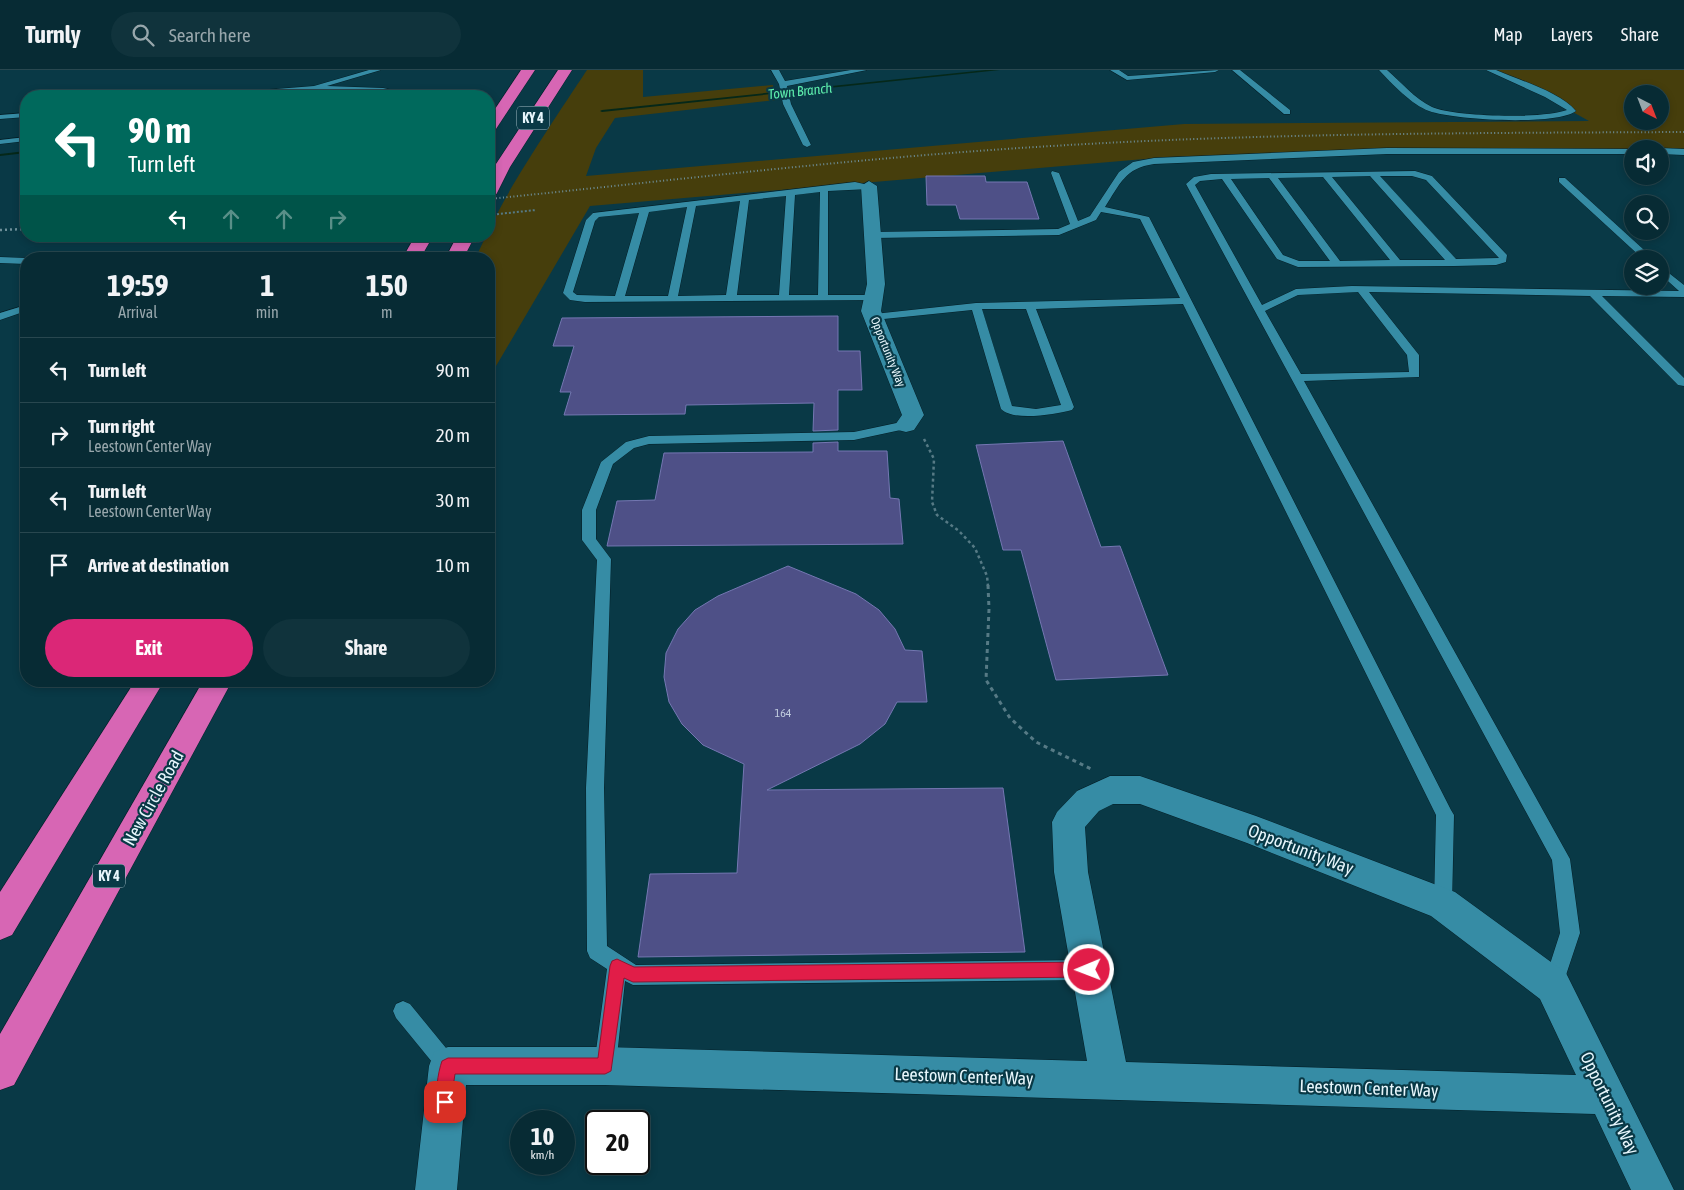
<!DOCTYPE html>
<html lang="en">
<head>
<meta charset="utf-8">
<style>
	:root { --surface:#072b34; --page:#10333c; --text:#f1f3f6; --muted:#98a7ac; --line:#28474f; --accent:#db2777 }
	body { margin:0; font-family:"Asap Condensed",sans-serif; background:var(--page); color:var(--text); height:100vh; display:flex; flex-direction:column; font-size:19px; white-space:nowrap }
	* { box-sizing:border-box; margin:0 }
	p { font-size:16px; color:var(--muted) }
	.icon { flex:none; width:28px; height:28px; fill:none; stroke:currentColor; stroke-width:2; stroke-linecap:round; stroke-linejoin:round }
	.map { position:relative; flex:1; overflow:hidden }
	.drawer { position:absolute; left:20px; top:182px; width:475px; height:435px; display:flex; flex-direction:column; background:var(--surface); border-radius:20px; box-shadow:0 2px 8px #0003,0 0 0 1px var(--line) }
	.drawer>* { flex:none }
	.top-card { position:absolute; left:20px; top:20px; width:475px; height:152px; border-radius:20px; box-shadow:0 2px 8px #0003,0 0 0 1px var(--line); background:#00695c; color:#fff; overflow:hidden }
	.needle { width:32px; rotate:138deg }
	.tools { position:absolute; left:1624px; top:15px; display:grid; gap:10px }
	.tools a { display:grid; place-items:center; width:45px; height:45px; border-radius:50%; background:var(--surface); box-shadow:0 2px 8px #0003,0 0 0 1px var(--line); font-size:25px }
	.speed { position:absolute; left:510px; top:1040px; display:flex; gap:10px; font-size:25px; font-weight:700; text-align:center }
	.speed>* { display:grid; place-content:center; width:65px; height:65px; border-radius:50%; background:var(--surface); box-shadow:0 2px 8px #0003,0 0 0 1px var(--line); line-height:1 }
	.speed small { font-size:12px; font-weight:400 }
	.speed .limit { border:2px solid #111; border-radius:8px; background:#fff; color:#111 }
	.pin { position:absolute; display:grid; place-items:center; width:42px; height:42px; color:#fff; margin:-21px; border-radius:10px; box-shadow:0 2px 8px #0006 }
	.me { position:absolute; width:55px; margin:-28px; rotate:269deg; stroke-linejoin:round; filter:drop-shadow(0 0 4px #0008) }
	.turn { display:flex; align-items:center; gap:18px; height:105px; padding:0 25px; font-size:22px }
	.turn .icon { width:65px; height:65px; stroke-width:2.5 }
	.turn b { display:block; font-size:35px; line-height:42px }
	.lanes { display:flex; align-items:center; height:48px; padding:0 25px; background:#0003; justify-content:center; gap:25px; direction:ltr }
	.lanes .off { opacity:.35 }
	.eta { display:flex; justify-content:space-evenly; align-items:center; height:85px; text-align:center }
	.eta b { font-size:30px; font-weight:700; line-height:35px }
	.action { display:flex; gap:10px; margin-top:auto; padding:10px 25px }
	.action a { flex:1; height:58px; border-radius:30px; background:var(--accent); color:#fff; font-size:20px; font-weight:700; line-height:58px; text-align:center }
	.action a+a { background:var(--page); color:var(--text) }
	ul { padding:0; list-style:none }
	li { display:flex; align-items:center; gap:15px; height:65px; padding:0 25px; border-top:1px solid var(--line) }
	li div { flex:1 }
	li b { display:block; font-size:19px }
	li em { font-style:normal }
	header { display:flex; align-items:center; gap:30px; box-sizing:border-box; height:70px; padding:0 25px; background:var(--surface); border-bottom:1px solid var(--line) }
	header strong { font-size:24px }
	nav { display:flex; gap:28px; margin-inline-start:auto; font-size:18px }
	.search { width:350px; height:45px; background:var(--page); display:flex; align-items:center; gap:12px; box-sizing:border-box; padding:0 18px; border-radius:28px; color:var(--muted); font-size:19px }
	.map>svg:first-child { display:block }
	.green { fill:#463e0c; fill-rule:evenodd }
	.lines { fill:none; stroke-linecap:round; stroke-linejoin:round }
	.stream { fill:#052819; fill-rule:evenodd }
	.building { fill:#4e5087; stroke:#7477b2 }
	.service-casing { stroke:#041f27; stroke-width:1 }
	.minor-casing { stroke:#041f27; stroke-width:1 }
	.motorway-casing { stroke:#041f27; stroke-width:1 }
	.path-far2 { stroke:#567a85; stroke-width:2; stroke-dasharray:2 2; stroke-linecap:butt }
	.path-far1 { stroke:#567a85; stroke-width:2.5; stroke-dasharray:3 3; stroke-linecap:butt }
	.path { stroke:#567a85; stroke-width:3; stroke-dasharray:4 4; stroke-linecap:butt }
	.service { fill:#368ca5; fill-rule:evenodd }
	.minor { fill:#368ca5; fill-rule:evenodd }
	.motorway { fill:#d766b4; fill-rule:evenodd }
	.rail-far1 { stroke:#6f909a; stroke-width:2; stroke-dasharray:1 2.5; stroke-linecap:butt }
	.rail { stroke:#6f909a; stroke-width:2.5; stroke-dasharray:2 3; stroke-linecap:butt }
	.route { fill:#e11d48; stroke:#92132f }
	.labels { text-anchor:middle; dominant-baseline:central; stroke-width:4.5; stroke-linejoin:round; paint-order:stroke }
	.far-street-label { font-size:12px; fill:#e7f6fc; stroke:#093946 }
	.number-label { font-size:12px; fill:#c1ccdf }
	.far-water-label { font-size:14px; font-style:italic; fill:#5decac; stroke:#093946 }
	.shield { fill:#093946; stroke:#a4bdc5; stroke-width:1 }
	.shield-label { font-size:14px; font-weight:bold; fill:#e7f6fc }
	.near-street-label { font-size:18px; fill:#e7f6fc; stroke:#093946 }
</style>
</head>
<body>
<header>
<strong>Turnly</strong>
<div class="search"><svg class="icon" aria-label="search" viewBox="0 0 24 24"><circle cx="10" cy="10" r="6"/><path d="M15 15l6 6"/></svg>Search here</div>
<nav><a>Map</a><a>Layers</a><a>Share</a></nav>
</header>
<div class="map">
<svg width="1684" height="1120" viewBox="0 0 1684 1120">
	<rect width="100%" height="100%" fill="#093946"/>
	<path class="green" d="M 587,0 L 643,0 L 643,27 L 773,15 L 776,30 L 615,48 L 596,78 L 586,106 L 1184,54 L 1589,51 L 1497,0 L 1684,0 L 1684,82 L 1660,79 L 1632,79 L 1632,82 L 1387,81 L 1168,87 L 590,136 L 489,308 L 489,189 L 475,189 L 486,166 L 489,166 C 489,145 570,26 587,0 ZM 1632,24 L 1660,24 L 1660,51 L 1632,51 Z"/>
	<g class="lines">
		<g class="stream">
			<polygon points="986,0 1000,0 602,42 600,41 602,40"/>
			<polygon points="26,81 26,83 0,86 0,84"/>
		</g>
	</g>
	<g class="building">
		<polygon points="926,106 985,106 986,112 1027,112 1039,149 960,149 956,135 927,135"/>
		<polygon points="838,246 838,281 860,281 862,320 838,320 838,360 813,361 814,333 686,335 685,344 564,345 571,322 560,322 574,276 553,276 562,248"/>
		<polygon points="1063,371 1101,477 1120,476 1168,605 1056,610 1021,480 1003,480 976,375"/>
		<polygon points="838,372 838,381 887,381 890,428 899,429 903,474 607,476 617,431 655,430 664,383 813,382 813,373"/>
		<polygon points="788,496 856,524 879,540 895,559 905,580 922,581 927,632 897,632 885,654 860,674 767,720 1003,718 1025,882 638,887 650,804 737,803 744,694 703,675 682,654 669,632 664,607 666,583 678,559 695,540 718,526"/>
	</g>
	<g class="lines">
		<g class="service-casing">
			<g id="service">
				<polygon points="369,0 381,0 327,16 383,18 401,22 401,26 383,22 320,20 240,26 209,26 213,24 314,16"/>
				<polygon points="771,0 779,0 785,11 851,0 867,0 787,16 791,34 811,75 807,77 803,75 783,34 779,14"/>
				<polygon points="1110,0 1119,0 1128,6 1219,0 1215,2 1127,10"/>
				<polygon points="1232,0 1240,0 1290,40 1290,44 1284,44"/>
				<path d="M 1379,0 L 1387,0 C 1401,12 1415,29 1432,37 C 1455,47 1544,49 1567,40 L 1545,27 L 1486,0 L 1496,0 C 1519,10 1560,22 1576,41 C 1557,56 1453,50 1429,41 C 1412,35 1392,14 1379,0 Z"/>
				<polygon points="26,43 26,47 0,49 0,45"/>
				<polygon points="26,67 26,71 0,74 0,70"/>
				<path d="M 1387,78 L 1633,79 L 1632,84 L 1387,84 L 1154,94 C 1125,98 1120,114 1105,137 L 1149,147 L 1451,740 L 1454,745 L 1452,834 L 1450,840 L 1443,843 L 1436,840 L 1434,834 L 1436,745 L 1183,234 L 1036,239 L 1074,337 L 1072,340 C 1056,344 1014,352 1001,339 L 972,240 L 874,250 L 869,247 L 874,244 L 976,233 L 1180,228 L 1140,149 L 1101,142 L 1096,150 L 1059,165 L 873,168 L 868,165 L 873,162 L 1058,159 L 1070,154 L 1051,103 L 1052,101 L 1059,103 L 1078,151 L 1090,146 L 1119,102 L 1133,92 L 1154,88 ZM 982,239 L 1026,239 L 1061,335 L 1036,339 L 1012,336 Z"/>
				<polygon points="1660,78 1684,79 1684,85 1660,84"/>
				<path d="M 1415,101 L 1432,106 L 1507,185 L 1506,192 L 1496,195 L 1454,196 L 1298,197 L 1277,189 L 1222,109 L 1200,111 L 1195,115 L 1262,235 L 1296,219 L 1352,216 L 1679,221 L 1660,204 L 1660,196 L 1684,215 L 1684,227 L 1602,226 L 1684,308 L 1684,316 L 1678,315 L 1590,226 L 1369,222 L 1419,285 L 1419,307 L 1304,311 L 1570,789 L 1580,863 L 1560,923 L 1553,926 L 1546,923 L 1543,916 L 1560,863 L 1552,790 L 1186,114 L 1194,107 L 1211,104 ZM 1370,106 L 1445,190 L 1400,190 L 1332,107 ZM 1380,106 L 1412,106 L 1426,110 L 1499,188 L 1456,189 ZM 1323,107 L 1390,190 L 1340,191 L 1278,108 ZM 1269,108 L 1330,191 L 1299,191 L 1283,185 L 1231,109 ZM 1358,222 L 1407,285 L 1409,302 L 1301,304 L 1265,241 L 1298,225 Z"/>
				<polygon points="1559,108 1565,108 1654,189 1643,189 1559,112"/>
				<path d="M 855,112 L 873,116 L 869,119 L 828,121 L 828,225 L 874,225 L 879,228 L 878,230 L 585,232 L 570,230 L 563,223 L 586,150 L 593,143 ZM 820,122 L 818,225 L 789,225 L 795,125 ZM 786,126 L 779,225 L 737,225 L 749,130 ZM 740,131 L 726,225 L 678,226 L 696,136 ZM 687,137 L 668,226 L 625,226 L 649,142 ZM 639,143 L 615,226 L 577,225 L 573,222 L 595,151 L 599,147 Z"/>
				<polygon points="0,187 26,188 29,189 26,189 26,194 0,193"/>
				<polygon points="26,235 26,241 0,250 0,243"/>
				<polygon points="906,351 910,352 912,355 910,358 854,370 649,374 634,378 613,394 596,440 596,469 611,489 604,718 607,876 636,895 1089,890 1096,893 1099,900 1096,907 1089,910 633,915 625,911 616,996 612,1003 605,1007 598,1003 594,996 607,899 590,888 587,881 586,718 597,490 582,470 582,440 601,392 626,372 649,366 854,362"/>
				<polygon points="403,931 410,934 455,989 459,996 455,1003 448,1007 441,1003 396,948 393,941 396,934"/>
			</g>
		</g>
		<g class="minor-casing">
			<g id="minor">
				<polygon points="869,111 877,116 885,214 881,241 924,345 914,360 906,362 898,360 895,355 902,345 861,241 867,214 861,116"/>
				<path d="M 1110,706 L 1140,706 L 1256,746 L 1455,822 L 1566,903 L 1674,1120 L 1631,1120 L 1595,1044 L 605,1015 L 466,1015 L 457,1120 L 415,1120 L 429,996 L 434,982 L 448,977 L 605,977 L 1087,991 L 1054,802 L 1052,752 L 1057,742 L 1077,721 ZM 1113,734 L 1140,734 L 1247,773 L 1431,846 L 1540,929 L 1576,1005 L 1126,992 L 1088,802 L 1085,757 L 1099,741 Z"/>
			</g>
		</g>
		<g class="motorway-casing">
			<g id="motorway">
				<polygon points="521,0 535,0 494,62 489,63 489,48"/>
				<polygon points="558,0 572,0 510,97 497,123 495,126 489,128 489,108 494,97"/>
				<polygon points="415,166 433,166 420,189 402,189"/>
				<polygon points="457,166 475,166 463,189 445,189"/>
				<polygon points="135,611 164,611 12,865 0,870 0,822"/>
				<polygon points="203,611 232,611 14,1015 0,1020 0,964"/>
			</g>
		</g>
		<polyline class="path-far2" points="489,145 536,140"/>
		<polyline class="path-far1" points="924,369 934,389 932,432 937,445 959,461 975,478 987,506 988,516"/>
		<polyline class="path" points="988,515 989,539 986,610 1010,648 1036,672 1091,699"/>
		<use href="#service" class="service"/>
		<use href="#minor" class="minor"/>
		<use href="#motorway" class="motorway"/>
		<path class="rail-far1" d="M 489,129 C 677,110 864,87 1052,76 C 1263,63 1473,63 1684,62"/>
		<polyline class="rail" points="0,160 26,159"/>
	</g>
	<path class="route" d="M 617,889 L 634,897 L 1089,892 L 1095,895 L 1097,900 L 1095,905 L 1089,907 L 633,912 L 624,908 L 611,1001 L 605,1004 L 455,1004 L 450,1037 L 445,1040 L 439,1037 C 434,1026 438,1002 442,991 L 448,988 L 598,988 L 610,896 L 612,891 Z"/>
	<g class="labels">
		<g class="far-street-label">
			<text transform="translate(888 282) rotate(68)">Opportunity Way</text>
		</g>
		<g class="number-label">
			<text x="783" y="643">164</text>
		</g>
		<g class="far-water-label">
			<text transform="translate(800 21) rotate(-6)">Town Branch</text>
		</g>
		<g class="shield">
			<rect x="517" y="36.5" width="32" height="23" rx="4"/>
			<rect x="93" y="794.5" width="32" height="23" rx="4"/>
		</g>
		<g class="shield-label">
			<text x="533" y="48">KY 4</text>
			<text x="109" y="806">KY 4</text>
		</g>
		<g class="near-street-label">
			<text transform="translate(153 728) rotate(-61)">New Circle Road</text>
			<text transform="translate(1301 779) rotate(21)">Opportunity Way</text>
			<text transform="translate(964 1006) rotate(2)">Leestown Center Way</text>
			<text transform="translate(1369 1018) rotate(2)">Leestown Center Way</text>
			<text transform="translate(1610 1033) rotate(64)">Opportunity Way</text>
		</g>
	</g>
</svg>
<div class="tools">
<a><svg class="needle" viewBox="-14 -14 28 28"><path d="M0-13l5 13h-10z" fill="#e53935"/><path d="M0 13l5-13h-10z" fill="#98a7ac"/></svg></a>
<a><svg class="icon" aria-label="sound" viewBox="0 0 24 24"><path d="M4 9h4l5-4v14l-5-4H4zM17 9q2 3 0 6"/></svg></a>
<a><svg class="icon" aria-label="search" viewBox="0 0 24 24"><circle cx="10" cy="10" r="6"/><path d="M15 15l6 6"/></svg></a>
<a><svg class="icon" aria-label="layers" viewBox="0 0 24 24"><path d="M12 4l9 5-9 5-9-5zM3 14l9 5 9-5"/></svg></a>
</div>
<div class="speed"><div>10<small>km/h</small></div><div class="limit">20</div></div>
<div class="pin" style="left:445px;top:1032px;background:#d93025"><svg class="icon" aria-label="arrive" viewBox="0 0 24 24"><path d="M6 21V4h12l-3 4 3 4H6"/></svg></div>
<svg class="me" style="left:1089px;top:900px" viewBox="-20 -20 40 40"><circle r="17" fill="#e11d48" stroke="#fff" stroke-width="3"/><path d="M0-11L8 9 0 5-8 9z" fill="#fff"/></svg>
<div class="top-card">
<div class="turn"><svg class="icon" aria-label="left" viewBox="0 0 24 24"><path d="M17 20v-9H6M10 6l-5 5 5 5"/></svg><div><b>90 m</b>Turn left</div></div>
<div class="lanes"><svg class="icon" aria-label="left" viewBox="0 0 24 24"><path d="M17 20v-9H6M10 6l-5 5 5 5"/></svg><svg class="icon off" aria-label="ahead" viewBox="0 0 24 24"><path d="M12 20V5M6 11l6-6 6 6"/></svg><svg class="icon off" aria-label="ahead" viewBox="0 0 24 24"><path d="M12 20V5M6 11l6-6 6 6"/></svg><svg class="icon off" aria-label="right" viewBox="0 0 24 24"><path d="M7 20v-9h11M14 6l5 5-5 5"/></svg></div>
</div>
<section class="drawer">
<div class="eta">
<div><b>19:59</b><p>Arrival</p></div>
<div><b>1</b><p>min</p></div>
<div><b>150</b><p>m</p></div>
</div>
<ul>
<li><svg class="icon" aria-label="left" viewBox="0 0 24 24"><path d="M17 20v-9H6M10 6l-5 5 5 5"/></svg><div><b>Turn left</b></div><em>90 m</em></li>
<li><svg class="icon" aria-label="right" viewBox="0 0 24 24"><path d="M7 20v-9h11M14 6l5 5-5 5"/></svg><div><b>Turn right</b><p>Leestown Center Way</p></div><em>20 m</em></li>
<li><svg class="icon" aria-label="left" viewBox="0 0 24 24"><path d="M17 20v-9H6M10 6l-5 5 5 5"/></svg><div><b>Turn left</b><p>Leestown Center Way</p></div><em>30 m</em></li>
<li><svg class="icon" aria-label="arrive" viewBox="0 0 24 24"><path d="M6 21V4h12l-3 4 3 4H6"/></svg><div><b>Arrive at destination</b></div><em>10 m</em></li>
</ul>
<div class="action"><a>Exit</a><a>Share</a></div>
</section>
</div>
</body>
</html>
